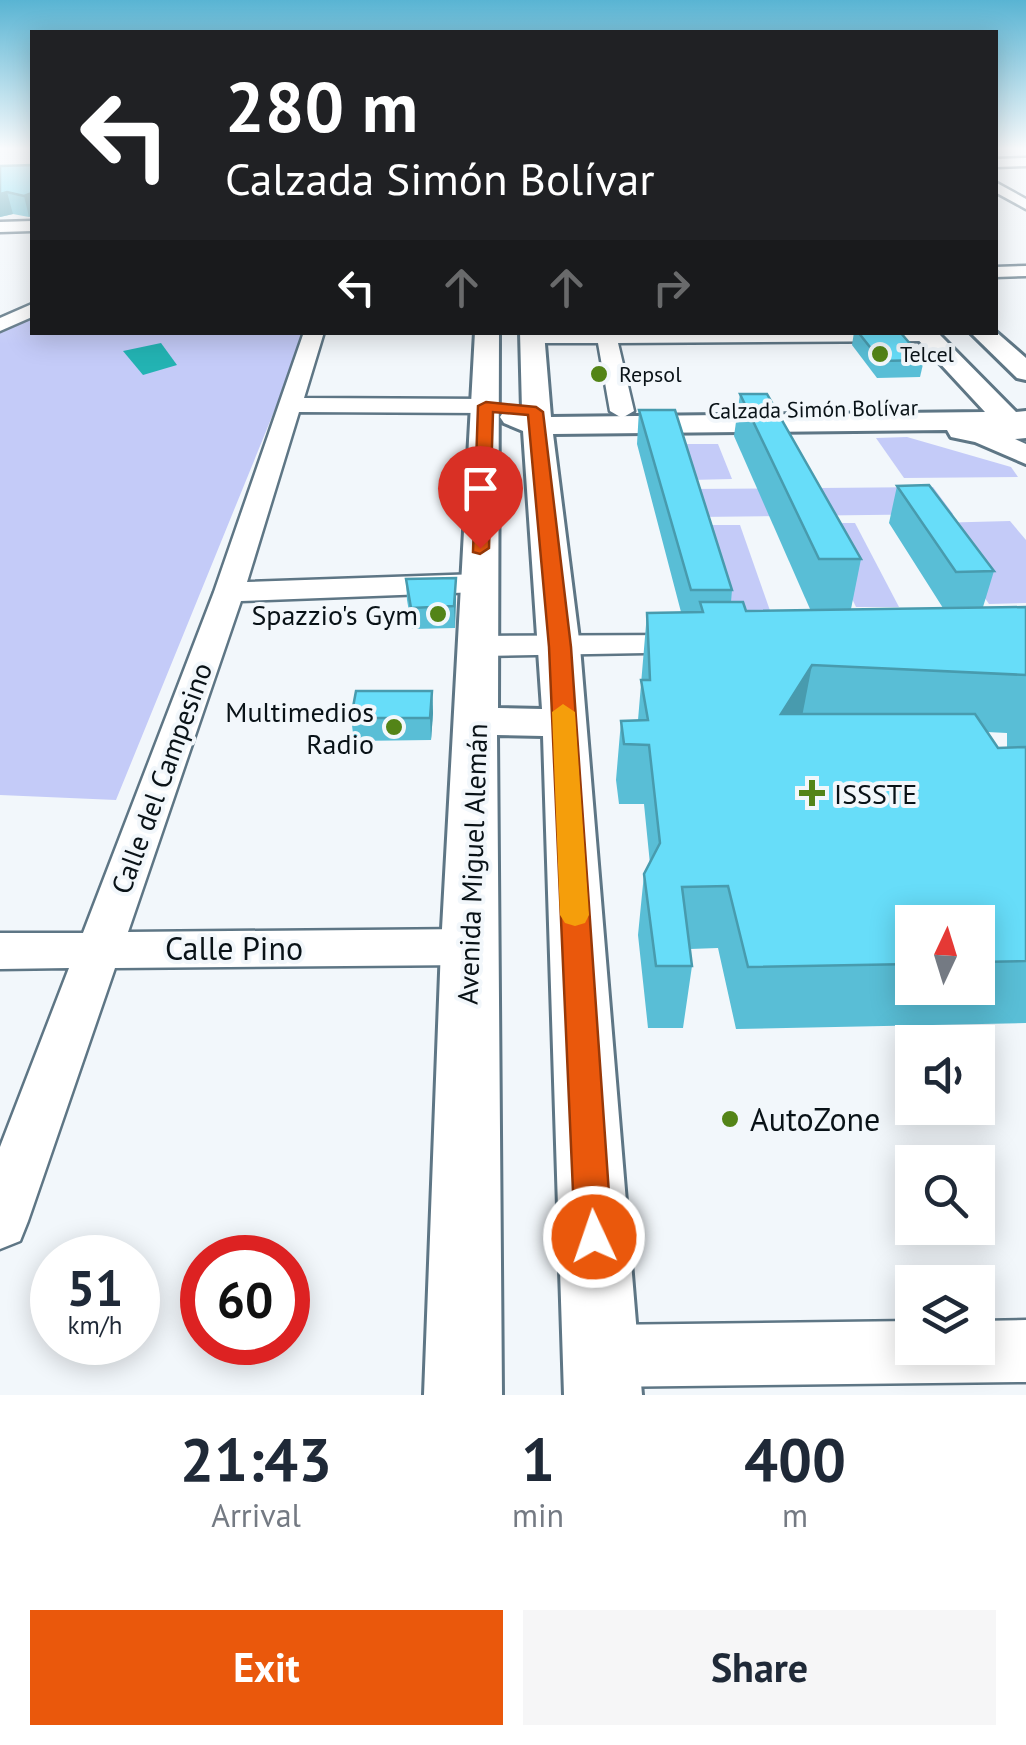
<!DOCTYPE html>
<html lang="en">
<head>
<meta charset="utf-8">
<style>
	:root { --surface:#fff; --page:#f6f6f7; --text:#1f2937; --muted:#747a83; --accent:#ea580c }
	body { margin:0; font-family:"PT Sans",sans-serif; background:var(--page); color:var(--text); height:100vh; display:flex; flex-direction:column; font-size:38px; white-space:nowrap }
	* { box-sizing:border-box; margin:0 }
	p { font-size:32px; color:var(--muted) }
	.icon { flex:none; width:55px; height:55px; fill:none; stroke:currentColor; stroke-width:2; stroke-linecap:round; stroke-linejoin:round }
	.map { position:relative; height:1395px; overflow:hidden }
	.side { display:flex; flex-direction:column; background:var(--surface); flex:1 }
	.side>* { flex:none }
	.banner { position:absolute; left:30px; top:30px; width:968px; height:305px; border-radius:0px; box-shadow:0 5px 25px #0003; background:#202124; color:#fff; overflow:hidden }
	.needle { width:65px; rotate:4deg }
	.tools { position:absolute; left:895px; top:905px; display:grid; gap:20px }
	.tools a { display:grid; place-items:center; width:100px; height:100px; border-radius:0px; background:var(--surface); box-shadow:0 5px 25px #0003; font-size:50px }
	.speed { position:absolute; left:30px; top:1235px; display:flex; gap:20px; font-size:50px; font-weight:700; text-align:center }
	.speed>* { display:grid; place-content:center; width:130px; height:130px; border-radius:50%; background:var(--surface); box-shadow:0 5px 25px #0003; line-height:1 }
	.speed small { font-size:25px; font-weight:400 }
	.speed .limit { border:15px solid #d22; background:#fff; color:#111 }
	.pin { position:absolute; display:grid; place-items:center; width:85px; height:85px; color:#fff; margin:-102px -42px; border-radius:50% 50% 50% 0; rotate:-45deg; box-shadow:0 0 10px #0007 }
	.pin .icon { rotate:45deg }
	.me { position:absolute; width:110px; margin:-55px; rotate:357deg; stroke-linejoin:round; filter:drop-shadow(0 0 8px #0008) }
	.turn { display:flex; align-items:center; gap:35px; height:210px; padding:0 30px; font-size:45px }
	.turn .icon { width:130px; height:130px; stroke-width:2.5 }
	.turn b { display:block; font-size:70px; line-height:85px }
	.lanes { display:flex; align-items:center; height:95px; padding:0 30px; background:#0003; justify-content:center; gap:50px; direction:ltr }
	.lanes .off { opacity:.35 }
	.eta { display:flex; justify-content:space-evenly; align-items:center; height:170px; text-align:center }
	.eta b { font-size:60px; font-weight:800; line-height:70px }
	.button { display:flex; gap:20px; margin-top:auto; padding:20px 30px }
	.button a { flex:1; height:115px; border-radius:0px; background:var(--accent); color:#fff; font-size:40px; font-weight:800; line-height:115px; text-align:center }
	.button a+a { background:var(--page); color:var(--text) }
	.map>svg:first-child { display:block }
	.green { fill:#c4cbf8 }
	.water { fill:#23b3b3 }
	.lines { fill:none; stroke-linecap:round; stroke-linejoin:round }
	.minor-casing { stroke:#5e7685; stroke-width:5 }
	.major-casing { stroke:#5e7685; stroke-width:6 }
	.minor { fill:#fff; fill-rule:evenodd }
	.major { fill:#fff; fill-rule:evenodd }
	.wall { fill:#59bed6; fill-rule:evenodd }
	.shaded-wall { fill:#489bae }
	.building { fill:#67ddf9; stroke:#489bae; stroke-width:2.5 }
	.route { fill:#ea580c; stroke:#983908; stroke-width:2.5 }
	.slow { fill:#f59e0b }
	.poi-dot { fill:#538417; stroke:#f2f7fb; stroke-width:4 }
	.labels { text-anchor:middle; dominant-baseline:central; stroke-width:8; stroke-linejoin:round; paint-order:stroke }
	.far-poi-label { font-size:22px; fill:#091217; stroke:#f2f7fb; text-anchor:start }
	.far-street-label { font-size:22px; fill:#091217; stroke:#f2f7fb }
	.poi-label { font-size:28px; fill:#091217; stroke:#f2f7fb; text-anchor:end }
	.street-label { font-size:28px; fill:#091217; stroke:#f2f7fb }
	.near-street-label { font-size:32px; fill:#091217; stroke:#f2f7fb }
	.near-poi-label { font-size:32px; fill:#091217; stroke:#f2f7fb; text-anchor:start }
</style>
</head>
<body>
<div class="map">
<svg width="1026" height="1395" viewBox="0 0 1026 1395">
	<rect width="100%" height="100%" fill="#f2f7fb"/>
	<g class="green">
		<polygon points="32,317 32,332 306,333 116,800 0,795 0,333"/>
		<polygon points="907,437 1011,467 1018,477 904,478 876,438"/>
		<polygon points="679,444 718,444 732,479 690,480"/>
		<polygon points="933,487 953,514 699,517 690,489"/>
		<polygon points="1010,521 1026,540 1026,603 989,604 933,523"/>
		<polygon points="816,523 855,523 899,607 856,607"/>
		<polygon points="702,525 740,525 774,622 733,622"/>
	</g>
	<polygon class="water" points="161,343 177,365 143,375 123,351"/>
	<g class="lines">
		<g class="minor-casing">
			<g id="minor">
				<polygon points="1026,158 1026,166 995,167 995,159"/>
				<polygon points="995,182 1026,199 1026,209 995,192"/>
				<polygon points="32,221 32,231 0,232 0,222"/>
				<polygon points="1026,266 1026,276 995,277 995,267"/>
				<polygon points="32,304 32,317 0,331 0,318"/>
				<polygon points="304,332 324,332 304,398 486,399 497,406 486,413 299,412 247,582 479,574 490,577 494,583 490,589 479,592 241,601 128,932 469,929 485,935 492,947 485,959 469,965 115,968 28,1221 20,1241 0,1249 0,1147 69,968 0,969 0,933 83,933 214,592"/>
				<polygon points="933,332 932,339 925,341 618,343 634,411 622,418 610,411 598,343 533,343 523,337 527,332"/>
				<polygon points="689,635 701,638 705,645 701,652 480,656 468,653 464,646 468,639 480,636"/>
				<polygon points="1026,1320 1026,1382 600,1387 578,1378 569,1356 578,1334 600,1325 912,1321 912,1348 978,1348 978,1321"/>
			</g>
		</g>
		<g class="major-casing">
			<g id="major">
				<polygon points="995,331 1026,358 1026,380 1017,378 970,332"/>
				<polygon points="475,332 499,332 498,708 542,709 523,431 504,423 500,417 504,411 522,410 520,332 544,332 551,417 985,412 911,332 937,332 1016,412 1026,411 1026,438 1015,439 1026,444 1026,464 975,442 951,437 947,430 553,434 580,647 642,1395 564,1395 543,736 497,735 502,1395 424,1395 441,947"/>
			</g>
		</g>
		<use href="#minor" class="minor"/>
		<use href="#major" class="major"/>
	</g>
	<g class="wall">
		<polygon points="32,165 29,217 13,214 0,217 0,166"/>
		<polygon points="854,332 900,332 924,360 920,377 877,378 852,345"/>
		<polygon points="740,394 861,559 851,609 810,609 734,436"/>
		<path d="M 639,410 L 732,590 L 731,602 L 746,611 L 943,608 L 889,523 L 897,486 L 994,571 L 983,607 L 1026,607 L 1026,1023 L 736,1029 L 718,948 L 690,949 L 692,966 L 683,1028 L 648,1028 L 638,935 L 644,874 L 650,864 L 644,804 L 619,804 L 616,780 L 621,721 L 638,720 L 647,613 L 681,612 L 637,444 ZM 987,732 L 1007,733 L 1007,748 L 998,748 ZM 912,922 L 978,922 L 978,988 L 912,988 Z"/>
		<polygon points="456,578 455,628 412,629 407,600 406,579"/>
		<polygon points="432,691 433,713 431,740 354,741 351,718"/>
	</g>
	<g class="shaded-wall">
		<polygon points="7,192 13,214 0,217 0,194"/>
		<polygon points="32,193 32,216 29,217 24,196"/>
		<polygon points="456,578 456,599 455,628 454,606"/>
		<polygon points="812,665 801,722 781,714"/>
		<polygon points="432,691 433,713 431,740 430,718"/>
	</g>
	<g class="building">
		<polygon points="32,165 32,193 24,196 7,192 0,194 0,166"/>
		<polygon points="858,332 900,332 924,360 881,361"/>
		<polygon points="740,394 767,394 861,559 819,559"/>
		<polygon points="639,410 675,410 732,590 691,590"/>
		<polygon points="929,485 994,571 956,572 897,486"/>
		<polygon points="456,578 454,606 411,608 406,579"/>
		<polygon points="700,602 743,602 746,611 1026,607 1026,675 812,665 781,714 975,714 998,748 1026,747 1026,961 978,962 978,922 912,922 912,964 748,967 728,886 682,887 692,966 656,966 644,874 660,843 649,745 624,744 621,721 648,720 641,680 650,680 647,613 703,612"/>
		<polygon points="356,691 432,691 430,718 351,718"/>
	</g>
	<linearGradient id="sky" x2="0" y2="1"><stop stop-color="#59b4d3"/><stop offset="0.43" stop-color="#f9fbfd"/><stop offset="1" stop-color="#f9fbfd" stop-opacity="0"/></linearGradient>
	<rect width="1026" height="345" fill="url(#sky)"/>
	<polygon class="route" points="486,402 536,407 543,412 571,647 612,1237 607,1250 594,1256 580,1250 575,1237 549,647 528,415 493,412 489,548 480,554 473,552 478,406"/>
	<polygon class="slow" points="563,704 575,712 589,915 585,923 575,926 565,923 560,915 552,712"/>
	<g class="poi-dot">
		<circle cx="880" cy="354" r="10"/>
		<circle cx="599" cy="374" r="10"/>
		<circle cx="438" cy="614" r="10"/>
		<circle cx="394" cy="727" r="10"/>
		<path d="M807 778h10v10h10v10h-10v10h-10v-10h-10v-10h10z"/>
		<circle cx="730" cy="1119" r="10"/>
	</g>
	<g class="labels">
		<g class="far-poi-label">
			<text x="900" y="354">Telcel</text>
			<text x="619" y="374">Repsol</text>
		</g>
		<g class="far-street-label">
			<text transform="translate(813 409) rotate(-1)">Calzada Simón Bolívar</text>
		</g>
		<g class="poi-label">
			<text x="418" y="614">Spazzio's Gym</text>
			<text x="374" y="711">Multimedios<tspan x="374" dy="32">Radio</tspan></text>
			<text x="834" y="793" text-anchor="start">ISSSTE</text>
		</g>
		<g class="street-label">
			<text transform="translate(161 778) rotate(-70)">Calle del Campesino</text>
			<text transform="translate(472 864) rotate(-88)">Avenida Miguel Alemán</text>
		</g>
		<g class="near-street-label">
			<text x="234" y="948">Calle Pino</text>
		</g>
		<g class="near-poi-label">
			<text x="750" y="1119">AutoZone</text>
		</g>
	</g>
</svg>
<div class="tools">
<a><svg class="needle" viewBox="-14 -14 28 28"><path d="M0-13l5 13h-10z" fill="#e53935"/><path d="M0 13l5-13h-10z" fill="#747a83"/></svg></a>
<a><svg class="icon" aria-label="sound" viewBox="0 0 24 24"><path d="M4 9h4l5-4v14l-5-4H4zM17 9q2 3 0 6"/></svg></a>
<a><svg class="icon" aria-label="search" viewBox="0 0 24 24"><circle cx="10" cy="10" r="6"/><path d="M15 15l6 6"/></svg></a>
<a><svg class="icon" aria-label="layers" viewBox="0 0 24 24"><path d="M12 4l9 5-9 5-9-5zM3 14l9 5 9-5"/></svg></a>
</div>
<div class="speed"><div>51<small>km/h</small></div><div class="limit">60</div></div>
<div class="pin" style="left:480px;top:548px;background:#d93025"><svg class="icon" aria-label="arrive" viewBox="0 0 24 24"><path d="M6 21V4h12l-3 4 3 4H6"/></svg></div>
<svg class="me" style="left:594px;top:1237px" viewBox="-20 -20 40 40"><circle r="17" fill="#ea580c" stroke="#fff" stroke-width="3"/><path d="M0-11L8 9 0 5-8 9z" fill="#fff"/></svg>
<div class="banner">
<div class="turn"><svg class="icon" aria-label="left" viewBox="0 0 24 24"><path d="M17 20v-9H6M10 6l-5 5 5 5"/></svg><div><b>280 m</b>Calzada Simón Bolívar</div></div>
<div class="lanes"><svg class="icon" aria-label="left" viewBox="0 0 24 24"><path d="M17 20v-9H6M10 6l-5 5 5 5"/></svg><svg class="icon off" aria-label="ahead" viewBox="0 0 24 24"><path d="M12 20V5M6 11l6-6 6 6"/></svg><svg class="icon off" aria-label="ahead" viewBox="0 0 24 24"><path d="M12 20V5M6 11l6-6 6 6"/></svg><svg class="icon off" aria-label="right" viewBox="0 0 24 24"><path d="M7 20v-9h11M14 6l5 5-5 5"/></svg></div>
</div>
</div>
<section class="side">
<div class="eta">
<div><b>21:43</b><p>Arrival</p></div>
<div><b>1</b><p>min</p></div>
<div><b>400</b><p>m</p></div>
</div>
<div class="button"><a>Exit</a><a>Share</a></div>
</section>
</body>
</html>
